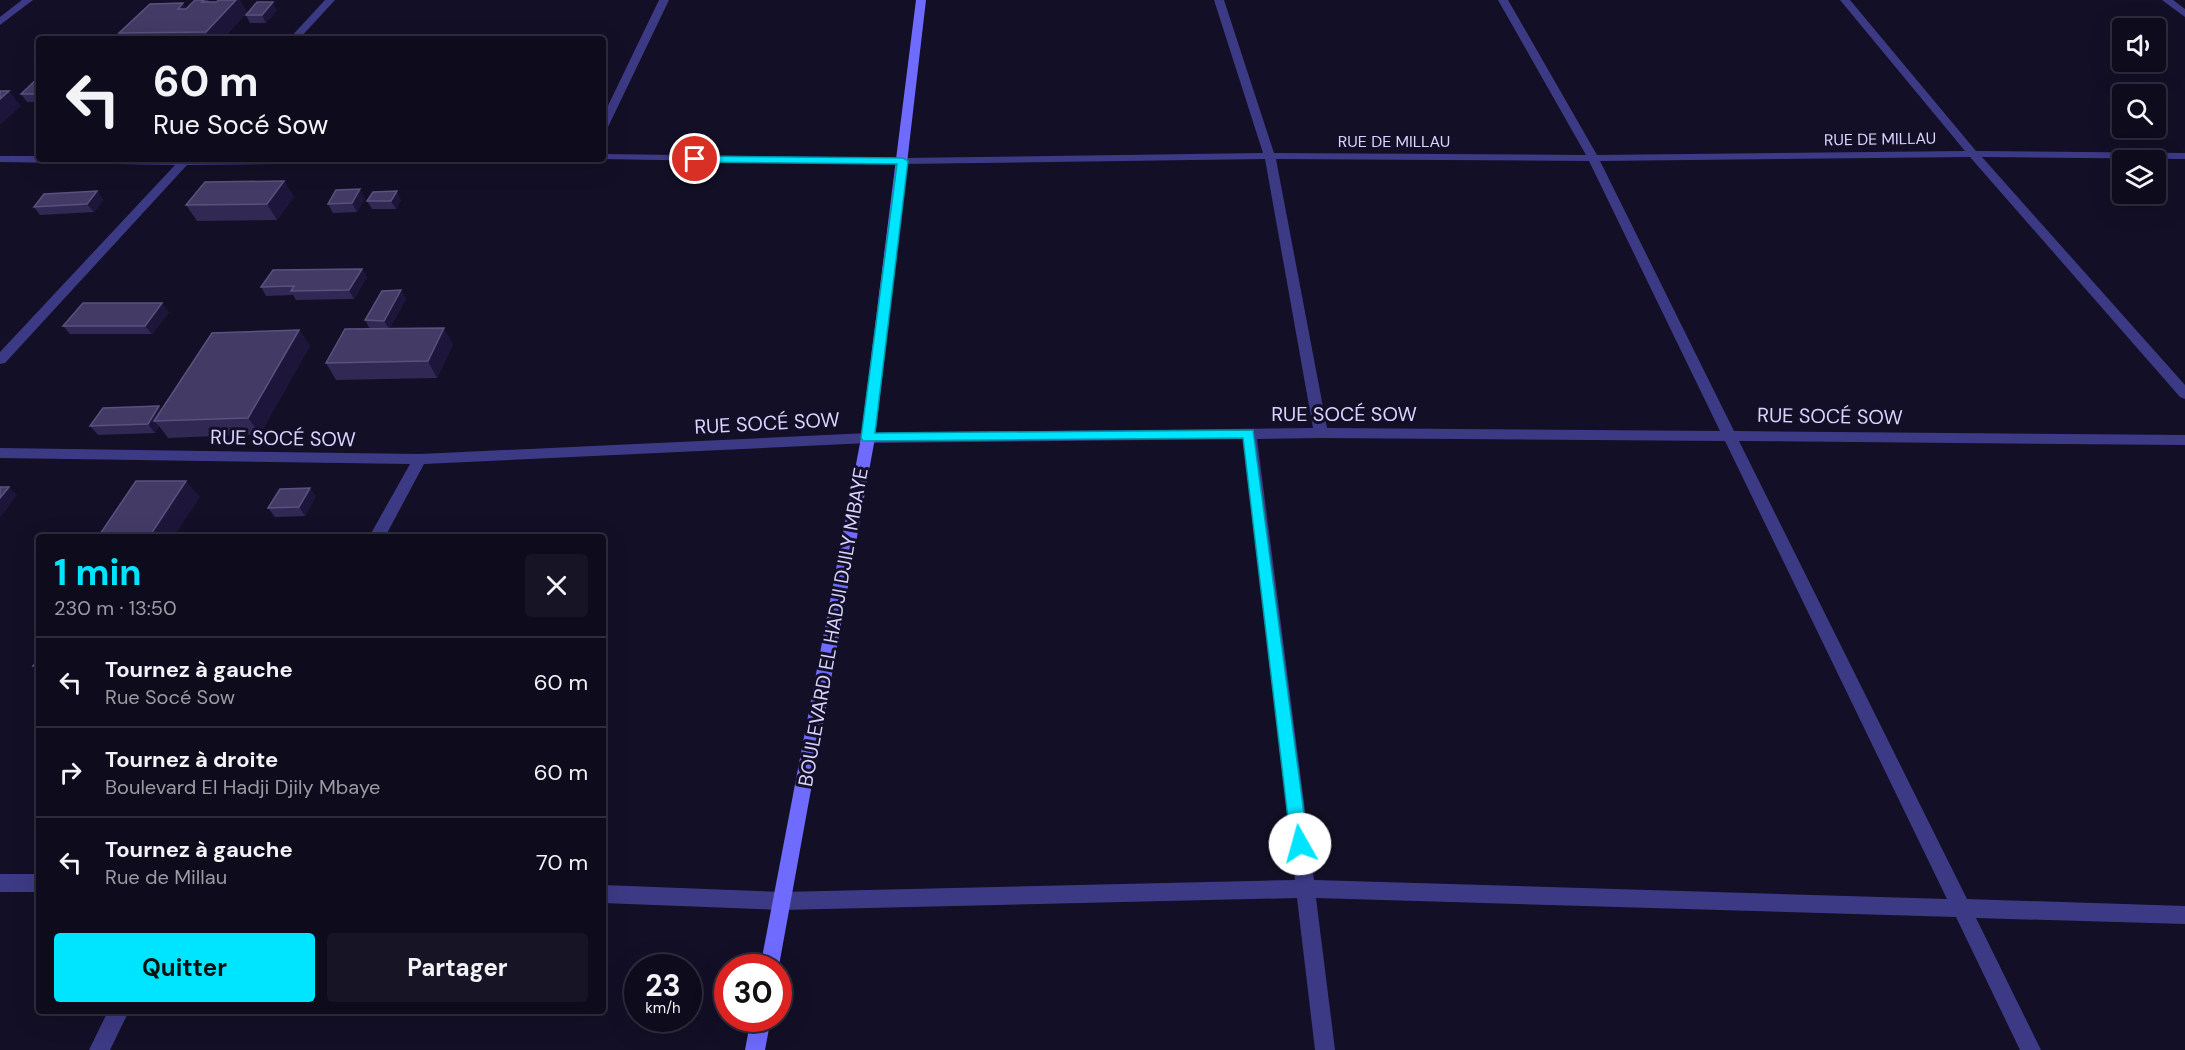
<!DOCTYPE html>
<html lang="fr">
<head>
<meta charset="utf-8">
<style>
	:root { --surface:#0e0b1c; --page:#171425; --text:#f1f3f6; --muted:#9b9ba3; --line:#2e2b3b; --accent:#00e5ff }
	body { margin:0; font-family:"DM Sans",sans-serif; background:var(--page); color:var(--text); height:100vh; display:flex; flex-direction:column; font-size:22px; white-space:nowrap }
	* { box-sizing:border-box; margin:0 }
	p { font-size:20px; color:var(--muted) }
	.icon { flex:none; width:33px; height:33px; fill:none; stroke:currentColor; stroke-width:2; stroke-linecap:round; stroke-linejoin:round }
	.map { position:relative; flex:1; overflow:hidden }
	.sheet { position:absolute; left:36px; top:534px; width:570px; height:480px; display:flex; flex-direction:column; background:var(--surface); border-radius:6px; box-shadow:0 6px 24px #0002,0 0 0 2px var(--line) }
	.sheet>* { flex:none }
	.banner { position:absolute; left:36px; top:36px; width:570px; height:126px; border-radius:6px; box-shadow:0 6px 24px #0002,0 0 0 2px var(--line); background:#0e0b1c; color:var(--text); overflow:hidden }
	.tools { position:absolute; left:2112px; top:18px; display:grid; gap:12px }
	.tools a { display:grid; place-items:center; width:54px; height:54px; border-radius:6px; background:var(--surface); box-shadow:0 6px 24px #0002,0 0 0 2px var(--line); font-size:30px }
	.speed { position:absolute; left:624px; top:954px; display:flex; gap:12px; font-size:30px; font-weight:700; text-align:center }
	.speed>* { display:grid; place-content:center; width:78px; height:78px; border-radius:50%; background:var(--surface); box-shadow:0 6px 24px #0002,0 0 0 2px var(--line); line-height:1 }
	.speed small { font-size:15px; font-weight:400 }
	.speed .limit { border:9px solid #d22; background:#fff; color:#111 }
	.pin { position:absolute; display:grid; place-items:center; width:51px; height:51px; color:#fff; margin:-26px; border:3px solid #fff; border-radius:50%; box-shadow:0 2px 6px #0007 }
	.me { position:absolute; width:66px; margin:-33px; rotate:353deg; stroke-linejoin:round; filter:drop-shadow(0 0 4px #0008) }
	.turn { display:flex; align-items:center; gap:21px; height:126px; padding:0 18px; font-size:27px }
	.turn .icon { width:78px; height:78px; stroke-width:2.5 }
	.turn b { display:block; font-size:42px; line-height:51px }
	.round { display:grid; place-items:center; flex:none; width:63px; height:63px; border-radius:6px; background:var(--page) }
	.head { display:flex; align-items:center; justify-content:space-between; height:102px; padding:0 18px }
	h1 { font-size:36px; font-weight:700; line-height:45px; color:var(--accent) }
	.action { display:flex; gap:12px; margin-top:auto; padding:12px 18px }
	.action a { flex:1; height:69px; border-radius:6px; background:var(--accent); color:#111; font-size:24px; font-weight:700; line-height:69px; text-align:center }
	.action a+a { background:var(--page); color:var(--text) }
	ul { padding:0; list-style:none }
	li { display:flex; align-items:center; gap:18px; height:90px; padding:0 18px; border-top:2px solid var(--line) }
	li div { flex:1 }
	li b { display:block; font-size:22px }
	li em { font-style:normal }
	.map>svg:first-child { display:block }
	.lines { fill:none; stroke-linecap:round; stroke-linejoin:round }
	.minor { fill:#3d3a85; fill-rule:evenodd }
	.tertiary { fill:#3d3a85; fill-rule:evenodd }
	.secondary { fill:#6f6bff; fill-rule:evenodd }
	.wall { fill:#312854 }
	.shaded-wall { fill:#1d163a }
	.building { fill:#433a66; stroke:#5a527e; stroke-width:1.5 }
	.route { fill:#00e5ff; stroke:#0095a6; stroke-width:1.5 }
	.labels { text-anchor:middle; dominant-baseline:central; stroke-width:6; stroke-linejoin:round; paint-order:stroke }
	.far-street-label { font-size:16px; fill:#d9d4ff; stroke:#130f26 }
	.street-label { font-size:20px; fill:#d9d4ff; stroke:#130f26 }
</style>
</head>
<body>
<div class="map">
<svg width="2185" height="1050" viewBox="0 0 2185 1050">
	<rect width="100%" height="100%" fill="#130f26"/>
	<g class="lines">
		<g class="minor">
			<polygon points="22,0 33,0 0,25 0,17"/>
			<polygon points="325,0 335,0 299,39 289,39"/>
			<polygon points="659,0 669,0 608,127 603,130 603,116"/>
			<path d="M 1214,0 L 1224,0 L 1274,153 L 1586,155 L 1498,0 L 1508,0 L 1597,155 L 1965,151 L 1840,0 L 1850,0 L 1976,151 L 2185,153 L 2185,159 L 1982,157 L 2185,385 L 2185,399 L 2180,397 L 1970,157 L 1600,161 L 1734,431 L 2185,435 L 2185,445 L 1739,441 L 1967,899 L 2185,906 L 2185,924 L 1976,918 L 2041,1050 L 2020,1050 L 1956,917 L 1316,898 L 1335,1050 L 1315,1050 L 1297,898 L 782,910 L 603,903 L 603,885 L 782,892 L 1295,880 L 1243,439 L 868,443 L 424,464 L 385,537 L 369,537 L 410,464 L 0,458 L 0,448 L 420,454 L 868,433 L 1313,428 L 1265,159 L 903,164 L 599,159 L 603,159 L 603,154 L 903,158 L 1263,153 ZM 1276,159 L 1589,161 L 1720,431 L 1327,428 ZM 1321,438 L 1725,441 L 1947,899 L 1314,880 L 1257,439 Z"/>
			<polygon points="0,156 39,156 39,159 437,159 431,162 187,165 5,363 0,364 0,352 175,165 0,162"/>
			<rect x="0" y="874" width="39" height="18"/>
			<polygon points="108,1011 129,1011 110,1050 89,1050"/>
		</g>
		<polygon class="tertiary" points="2162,0 2173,0 2185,9 2185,17"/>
		<g class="secondary">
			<polygon points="916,0 926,0 875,438 778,971 778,968 760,968 861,438"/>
			<polygon points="751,1018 771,1018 765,1050 745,1050"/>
		</g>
	</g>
	<g class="wall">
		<polygon points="195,0 208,0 209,2 247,12 223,39 123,39 119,33 186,8"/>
		<polygon points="277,10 266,23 250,23 246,15"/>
		<polygon points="39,77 39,102 27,102 21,94"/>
		<polygon points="284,181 294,197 277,220 197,221 186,205"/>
		<polygon points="97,191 103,200 94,212 40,215 34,207"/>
		<polygon points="365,198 357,212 333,213 328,204"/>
		<polygon points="401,200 396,209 372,209 367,201"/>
		<polygon points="367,277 354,299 296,300 293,295 266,296 261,287"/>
		<polygon points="401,290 406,299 389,329 453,344 437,378 336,380 326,363 370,329 365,320"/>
		<polygon points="169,312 152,334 70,334 63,326"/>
		<polygon points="299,330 310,346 260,434 168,438 159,426 155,433 98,435 90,426 162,410"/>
		<polygon points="316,496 305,516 275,517 268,508"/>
		<polygon points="39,658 39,671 33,666"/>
	</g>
	<g class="shaded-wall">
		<polygon points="236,0 240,0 247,12 223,39 210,39 206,32"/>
		<polygon points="273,2 277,10 266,23 262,15"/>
		<polygon points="183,3 192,18 178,9"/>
		<polygon points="39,89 39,100 34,94"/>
		<polygon points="9,91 21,106 0,125 0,99"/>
		<polygon points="284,181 294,197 277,220 267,204"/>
		<polygon points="360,189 365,198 357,212 352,203"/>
		<polygon points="97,191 103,200 94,212 87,204"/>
		<polygon points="397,191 401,200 396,209 391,201"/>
		<polygon points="362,269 367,277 354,299 349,290"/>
		<polygon points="401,290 406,299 389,329 384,321"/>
		<polygon points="162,303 169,312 152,334 145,326"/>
		<polygon points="444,328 453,344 437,378 428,361"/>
		<polygon points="299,330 310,346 260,434 248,418"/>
		<polygon points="159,406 166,415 154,421 159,426 155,433 148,424"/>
		<polygon points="186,481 200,497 174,537 149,537"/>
		<polygon points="9,487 17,495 0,518 0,498"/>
		<polygon points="310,488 316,496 305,516 299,507"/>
	</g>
	<g class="building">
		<polygon points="195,0 204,0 202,2 216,2 219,0 236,0 206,32 119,33 150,4 183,3 178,9 186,9"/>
		<polygon points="257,2 273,2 262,15 246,15"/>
		<polygon points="39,77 39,89 34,94 21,94"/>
		<polygon points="0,91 9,91 0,99"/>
		<polygon points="284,181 267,204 186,205 205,182"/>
		<polygon points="360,189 352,203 328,204 336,190"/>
		<polygon points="97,191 87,204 34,207 44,194"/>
		<polygon points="397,191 391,201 367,201 373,192"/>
		<polygon points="362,269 349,290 291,291 294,286 261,287 273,270"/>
		<polygon points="401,290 384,321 365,320 382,291"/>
		<polygon points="83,303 162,303 145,326 63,326"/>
		<polygon points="444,328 428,361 326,363 345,329"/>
		<polygon points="299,330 248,418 154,421 212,333"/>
		<polygon points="159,406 148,424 90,426 103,408"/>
		<polygon points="136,481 186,481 149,537 98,537"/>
		<polygon points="0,487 9,487 0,498"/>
		<polygon points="310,488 299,507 268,508 280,489"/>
		<polygon points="39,658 39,666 33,666"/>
	</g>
	<polygon class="route" points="692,156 903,158 908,161 875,433 1253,430 1308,844 1306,849 1300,852 1294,849 1291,844 1243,438 863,441 861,438 897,164 695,162 690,159"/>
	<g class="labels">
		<g class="far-street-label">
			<text transform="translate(1880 139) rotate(-1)">RUE DE MILLAU</text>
			<text x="1394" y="141">RUE DE MILLAU</text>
		</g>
		<g class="street-label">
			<text x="1344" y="414">RUE SOCÉ SOW</text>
			<text transform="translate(1830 416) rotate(1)">RUE SOCÉ SOW</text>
			<text transform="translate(767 423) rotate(-3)">RUE SOCÉ SOW</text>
			<text transform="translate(283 438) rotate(1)">RUE SOCÉ SOW</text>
			<text transform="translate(833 627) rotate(-80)">BOULEVARD EL HADJI DJILY MBAYE</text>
		</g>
	</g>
</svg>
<div class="tools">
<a><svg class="icon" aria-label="sound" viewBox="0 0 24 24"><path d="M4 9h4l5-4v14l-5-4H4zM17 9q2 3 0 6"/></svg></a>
<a><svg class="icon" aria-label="search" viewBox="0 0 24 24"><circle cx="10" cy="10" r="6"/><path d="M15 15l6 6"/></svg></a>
<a><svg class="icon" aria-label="layers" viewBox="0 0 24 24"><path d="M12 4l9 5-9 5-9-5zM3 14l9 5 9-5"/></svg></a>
</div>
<div class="speed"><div>23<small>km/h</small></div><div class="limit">30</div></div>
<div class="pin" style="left:695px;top:159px;background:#d93025"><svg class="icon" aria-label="arrive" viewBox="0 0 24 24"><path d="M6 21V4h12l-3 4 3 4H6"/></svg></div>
<svg class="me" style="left:1300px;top:844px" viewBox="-20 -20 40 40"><circle r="19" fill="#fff"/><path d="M0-13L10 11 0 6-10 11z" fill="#00e5ff"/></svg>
<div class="banner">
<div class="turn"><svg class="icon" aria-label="left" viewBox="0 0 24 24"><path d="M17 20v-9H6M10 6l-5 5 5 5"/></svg><div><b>60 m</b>Rue Socé Sow</div></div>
</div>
<section class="sheet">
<div class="head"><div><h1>1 min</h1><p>230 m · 13:50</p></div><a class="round"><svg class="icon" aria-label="close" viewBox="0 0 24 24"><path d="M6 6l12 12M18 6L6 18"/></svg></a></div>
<ul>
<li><svg class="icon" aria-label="left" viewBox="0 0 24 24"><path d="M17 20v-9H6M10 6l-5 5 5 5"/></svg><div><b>Tournez à gauche</b><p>Rue Socé Sow</p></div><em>60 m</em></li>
<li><svg class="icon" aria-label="right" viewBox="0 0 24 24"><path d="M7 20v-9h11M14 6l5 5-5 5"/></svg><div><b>Tournez à droite</b><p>Boulevard El Hadji Djily Mbaye</p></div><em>60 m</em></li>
<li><svg class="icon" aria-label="left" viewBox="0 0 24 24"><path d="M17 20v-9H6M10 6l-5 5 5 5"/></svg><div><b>Tournez à gauche</b><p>Rue de Millau</p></div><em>70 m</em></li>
</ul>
<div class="action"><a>Quitter</a><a>Partager</a></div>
</section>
</div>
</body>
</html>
